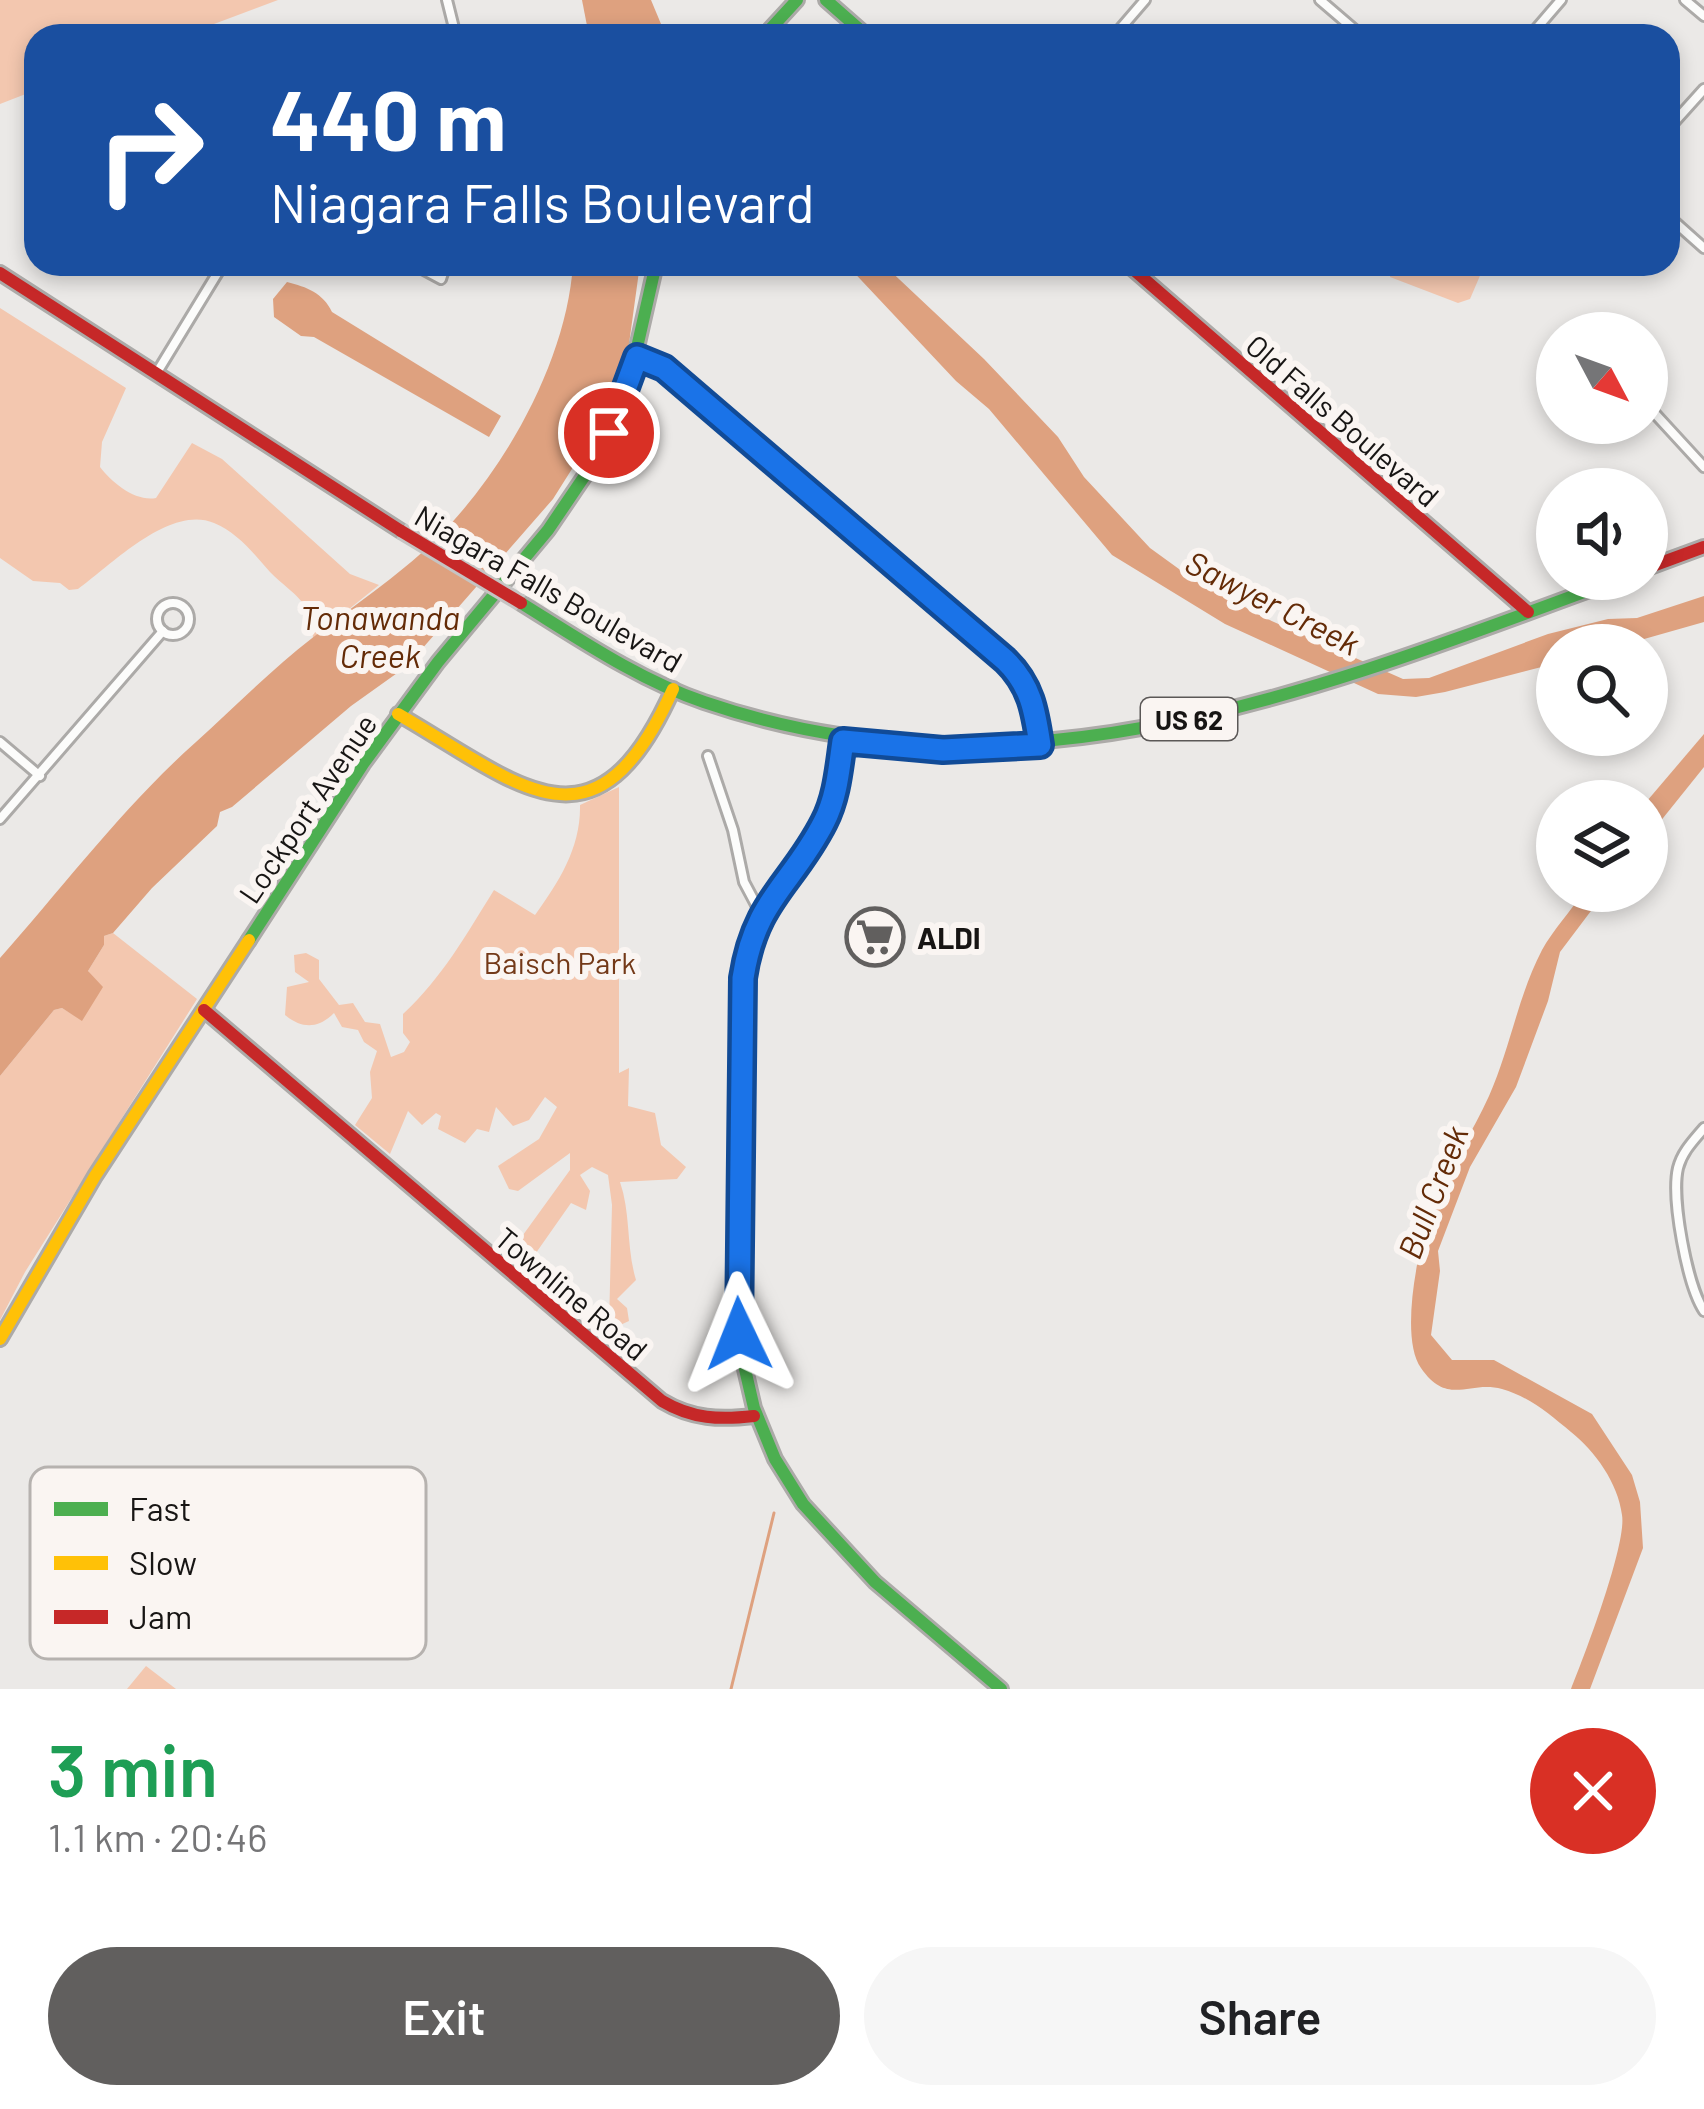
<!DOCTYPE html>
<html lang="en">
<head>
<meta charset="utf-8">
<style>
	:root { --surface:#fff; --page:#f6f6f6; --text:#202124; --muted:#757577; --accent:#615f5e }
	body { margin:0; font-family:Barlow,sans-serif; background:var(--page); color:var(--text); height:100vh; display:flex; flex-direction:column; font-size:45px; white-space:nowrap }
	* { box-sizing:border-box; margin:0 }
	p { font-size:39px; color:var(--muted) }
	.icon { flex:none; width:66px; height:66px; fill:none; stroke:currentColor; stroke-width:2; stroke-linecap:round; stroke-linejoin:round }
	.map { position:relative; height:1689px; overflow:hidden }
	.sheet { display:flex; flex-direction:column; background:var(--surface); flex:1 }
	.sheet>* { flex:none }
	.guide { position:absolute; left:24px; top:24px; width:1656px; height:252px; border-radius:36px; box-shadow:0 6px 18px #0003; background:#1a4fa0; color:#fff; overflow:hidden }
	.needle { width:78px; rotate:131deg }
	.fabs { position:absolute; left:1536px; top:312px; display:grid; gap:24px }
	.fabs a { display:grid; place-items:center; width:132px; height:132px; border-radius:50%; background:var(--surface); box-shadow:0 6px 18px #0003; font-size:60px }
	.pin { position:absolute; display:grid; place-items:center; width:102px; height:102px; color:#fff; margin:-51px; border:6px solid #fff; border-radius:50%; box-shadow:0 3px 12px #0007 }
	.me { position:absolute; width:132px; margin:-66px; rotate:358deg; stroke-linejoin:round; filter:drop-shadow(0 0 9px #0008) }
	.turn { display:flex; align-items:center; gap:42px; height:252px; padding:0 48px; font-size:54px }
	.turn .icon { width:156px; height:156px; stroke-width:2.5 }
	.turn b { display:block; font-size:84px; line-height:102px }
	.round { display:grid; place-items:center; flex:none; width:126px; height:126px; border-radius:63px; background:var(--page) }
	.head { display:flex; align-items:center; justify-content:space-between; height:204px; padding:0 48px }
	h1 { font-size:72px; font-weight:600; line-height:90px; color:#1e9e55 }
	.primary-button { display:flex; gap:24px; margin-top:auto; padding:24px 48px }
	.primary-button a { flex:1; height:138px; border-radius:72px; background:var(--accent); color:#fff; font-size:48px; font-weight:600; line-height:138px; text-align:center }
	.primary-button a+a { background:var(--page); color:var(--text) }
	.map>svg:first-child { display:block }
	.green { fill:#f3c7af }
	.water { fill:#dea17f }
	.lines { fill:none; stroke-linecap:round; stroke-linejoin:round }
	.stream { stroke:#dea17f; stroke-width:3 }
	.street-casing { stroke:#acaaa8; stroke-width:14 }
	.fast-casing { stroke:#acaaa8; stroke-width:18 }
	.slow-casing { stroke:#acaaa8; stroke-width:18 }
	.jam-casing { stroke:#acaaa8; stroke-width:18 }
	.street { stroke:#fcfcfb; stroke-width:8 }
	.fast { stroke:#4caf50; stroke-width:12 }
	.slow { stroke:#ffc107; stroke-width:12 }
	.jam { stroke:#c62828; stroke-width:12 }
	.jam-bridge-casing { stroke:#c5c4c3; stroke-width:18; stroke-linecap:butt }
	.jam-bridge { stroke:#c62828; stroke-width:12 }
	.route-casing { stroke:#114b97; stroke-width:30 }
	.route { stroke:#1a73e8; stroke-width:21 }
	.labels { text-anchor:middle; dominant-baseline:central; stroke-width:12; stroke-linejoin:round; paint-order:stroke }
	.shield { fill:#faf5f2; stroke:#5b5857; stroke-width:3 }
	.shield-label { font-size:27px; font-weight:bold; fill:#171514 }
	.street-label { font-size:30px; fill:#171514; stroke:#faf5f2 }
	.poi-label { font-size:30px; font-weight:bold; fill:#171514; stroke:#faf5f2; text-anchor:start }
	.park-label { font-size:30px; fill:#733918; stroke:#faf5f2 }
	.water-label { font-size:33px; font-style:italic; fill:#642b07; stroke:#faf5f2 }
	.key { fill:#faf5f2; stroke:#b6b2af; stroke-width:3 }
	.key-label { font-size:33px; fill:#171514 }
</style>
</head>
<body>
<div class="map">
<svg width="1704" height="1689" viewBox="0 0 1704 1689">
	<rect width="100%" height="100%" fill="#ebe9e7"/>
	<g class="green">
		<polygon points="0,0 278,0 182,36 36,36 36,90 0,104"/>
		<polygon points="1391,264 1485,264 1470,299 1458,303 1390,277"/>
		<path d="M 0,308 L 126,388 L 102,442 L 100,467 C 112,483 136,502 156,498 L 192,443 L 222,459 L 350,574 L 379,585 L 313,638 C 312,600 295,597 270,572 C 254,554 237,532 214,523 C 170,504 110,566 78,589 L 69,590 L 60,583 L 33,581 L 0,558 Z"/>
		<path d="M 619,787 L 619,1073 L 629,1068 L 628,1106 L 655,1113 L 661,1145 L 686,1167 L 677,1179 L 620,1182 C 631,1214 626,1247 636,1280 L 617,1299 L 627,1308 L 629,1321 L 618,1326 L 614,1340 L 609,1324 L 612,1205 L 608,1175 L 592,1167 L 580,1175 L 590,1191 L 586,1210 L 571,1203 L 531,1260 L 522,1261 L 523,1235 L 570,1170 L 570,1153 L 518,1191 L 509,1189 L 498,1166 L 539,1139 L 557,1107 L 545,1097 L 529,1120 L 513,1126 L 496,1107 L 489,1132 L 477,1129 L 465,1143 L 438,1129 L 441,1116 L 436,1113 L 422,1125 L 408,1111 L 390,1154 L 355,1125 L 372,1098 L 370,1072 L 377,1051 L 364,1042 L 358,1030 L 342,1027 L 334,1013 C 318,1029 302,1029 285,1015 L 287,987 L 309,982 L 295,972 L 294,955 L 306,953 L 319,960 L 319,979 L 339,1005 L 353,1003 L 365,1022 L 380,1024 L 391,1057 L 404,1052 L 410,1042 L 403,1033 L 403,1014 C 442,978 466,935 494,890 L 535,915 C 559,882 581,847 580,805 Z"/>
		<polygon points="113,933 197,999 25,1272 0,1320 0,1076 54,1010 62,1008 82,1020 92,979 88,971 104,945 104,936"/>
		<polygon points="146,1666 176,1689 127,1689"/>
	</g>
	<g class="water">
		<polygon points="582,0 651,0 666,36 589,36"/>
		<path d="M 573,264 L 640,264 L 629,344 L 619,379 L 594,434 L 553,499 L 407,666 L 351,706 L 232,807 L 220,812 L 217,826 L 152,888 L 113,933 L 104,936 L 104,945 L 88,971 L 103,987 L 82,1021 L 62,1008 L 54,1010 L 0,1076 L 0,958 C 63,887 125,805 196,742 C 225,716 253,688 283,662 C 322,628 365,600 405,567 C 489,500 566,372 573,264 Z"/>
		<polygon points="846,264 883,264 984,359 1058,437 1084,477 1150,548 1190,577 1265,618 1403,679 1429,678 1548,634 1608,619 1637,618 1704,596 1704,622 1623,645 1557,645 1557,663 1445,692 1416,697 1378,694 1225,624 1112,555 989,409 956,381"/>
		<path d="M 287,282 C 307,287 323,293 332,312 L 501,416 L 489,437 L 314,337 L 301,336 L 274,317 L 273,299 Z"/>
		<polygon points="1704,734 1704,767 1647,838 1647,801"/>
		<path d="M 1584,891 L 1606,891 L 1560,952 L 1548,1001 L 1516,1087 L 1470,1167 L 1438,1251 L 1440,1271 L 1431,1335 L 1452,1360 L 1494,1360 L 1592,1414 L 1632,1475 L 1640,1502 L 1643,1548 L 1590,1689 L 1571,1689 C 1584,1657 1627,1544 1622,1515 C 1618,1483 1595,1451 1571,1432 C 1549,1414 1530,1397 1502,1389 C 1469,1380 1448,1407 1421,1368 C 1398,1336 1420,1236 1435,1201 C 1450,1165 1473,1132 1489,1096 C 1510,1049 1518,996 1542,950 C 1553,930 1571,911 1584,891 Z"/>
	</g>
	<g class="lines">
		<polyline class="stream" points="731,1689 774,1513"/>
		<g class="street-casing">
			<g id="street">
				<polyline points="447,0 456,36"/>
				<polyline points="1320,0 1362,36"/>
				<polyline points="1685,0 1704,16"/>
				<polyline points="1114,36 1145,0"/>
				<polyline points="1530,36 1561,0"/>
				<polyline points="1668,129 1704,89"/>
				<polyline points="1668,216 1704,248"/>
				<polyline points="413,264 441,279 446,264"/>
				<polyline points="637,357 669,372 1005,660 1028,690 1040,744"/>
				<polyline points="156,374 223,264"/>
				<polyline points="1647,405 1704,467"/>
				<circle cx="173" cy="619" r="16"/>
				<polyline points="0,742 40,776"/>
				<polyline points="708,756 733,830 744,882 761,914"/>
				<polyline points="0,819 163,631"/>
				<path d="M 1704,1128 C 1693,1141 1682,1152 1678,1168 C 1671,1198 1687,1285 1704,1311"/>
			</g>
		</g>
		<g class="fast-casing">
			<g id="fast">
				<polyline points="826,0 867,36"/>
				<polyline points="764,36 797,0"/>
				<path d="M 521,603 C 579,639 639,680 704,702 C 1023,811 1321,689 1619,579"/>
				<polyline points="843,741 828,814 761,914 746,960 739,1065 737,1284 741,1352 754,1408 775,1459 803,1504 875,1582 1001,1689"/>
				<polyline points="249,940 363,764 438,662 548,530 590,468 628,387 656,264"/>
			</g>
		</g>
		<g class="slow-casing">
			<g id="slow">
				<path d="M 398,714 C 521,785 595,863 673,689"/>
				<polyline points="0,1339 95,1176 249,940"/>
			</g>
		</g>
		<g class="jam-casing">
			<g id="jam">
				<polyline points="1127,264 1528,612"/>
				<polyline points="0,273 401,531"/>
				<polyline points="1647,568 1704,547"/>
				<path d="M 204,1010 L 662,1401 C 692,1419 720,1420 754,1416"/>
			</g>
		</g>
		<use href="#street" class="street"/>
		<use href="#fast" class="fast"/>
		<use href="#slow" class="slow"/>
		<use href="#jam" class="jam"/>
		<g class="jam-bridge-casing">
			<polyline id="jam-bridge" points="401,531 521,603"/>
		</g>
		<use href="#jam-bridge" class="jam-bridge"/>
	</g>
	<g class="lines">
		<g class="route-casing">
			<path id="route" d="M 609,433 L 637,357 L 664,368 L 1005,660 C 1031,685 1035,711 1040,745 L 943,750 L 843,741 C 839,768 837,797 824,822 C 792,885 755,899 743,978 L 739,1334"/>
		</g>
		<use href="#route" class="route"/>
	</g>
	<defs>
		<g id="supermarket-ring" transform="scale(3)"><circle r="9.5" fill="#faf5f2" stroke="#615f5e" stroke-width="1.5"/><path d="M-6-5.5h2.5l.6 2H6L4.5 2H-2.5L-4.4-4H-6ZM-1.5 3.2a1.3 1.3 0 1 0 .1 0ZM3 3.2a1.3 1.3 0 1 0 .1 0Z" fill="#615f5e"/></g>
	</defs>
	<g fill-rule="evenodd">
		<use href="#supermarket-ring" x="875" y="937"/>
	</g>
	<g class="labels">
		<rect class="shield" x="1141" y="698" width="96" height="42" rx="9"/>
		<g class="shield-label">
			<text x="1189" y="719">US 62</text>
		</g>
		<g class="street-label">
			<text transform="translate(1343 420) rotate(41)">Old Falls Boulevard</text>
			<text transform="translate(549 588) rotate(30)">Niagara Falls Boulevard</text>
			<text transform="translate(307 808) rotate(-56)">Lockport Avenue</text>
			<text transform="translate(572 1293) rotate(40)">Townline Road</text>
		</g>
		<g class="poi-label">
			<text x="917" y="937">ALDI</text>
		</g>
		<g class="park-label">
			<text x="560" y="962">Baisch Park</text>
		</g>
		<g class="water-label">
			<text transform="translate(1273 602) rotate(27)">Sawyer Creek</text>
			<text x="380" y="617">Tonawanda<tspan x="380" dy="38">Creek</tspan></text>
			<text transform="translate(1432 1192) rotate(-69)">Bull Creek</text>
		</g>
	</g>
	<rect x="30" y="1467" width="396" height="192" rx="18" class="key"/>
	<rect x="54" y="1502" width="54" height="14" fill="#4caf50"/>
	<rect x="54" y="1556" width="54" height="14" fill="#ffc107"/>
	<rect x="54" y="1610" width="54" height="14" fill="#c62828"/>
	<g class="key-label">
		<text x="129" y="1521">Fast</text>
		<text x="129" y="1575">Slow</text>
		<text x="129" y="1629">Jam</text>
	</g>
</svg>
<div class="fabs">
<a><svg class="needle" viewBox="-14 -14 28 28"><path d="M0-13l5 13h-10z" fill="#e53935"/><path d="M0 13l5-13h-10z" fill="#757577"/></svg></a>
<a><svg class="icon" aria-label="sound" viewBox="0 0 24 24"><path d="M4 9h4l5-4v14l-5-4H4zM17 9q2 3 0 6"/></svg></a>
<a><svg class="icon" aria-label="search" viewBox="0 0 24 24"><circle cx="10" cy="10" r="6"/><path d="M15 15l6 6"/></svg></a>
<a><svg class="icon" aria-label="layers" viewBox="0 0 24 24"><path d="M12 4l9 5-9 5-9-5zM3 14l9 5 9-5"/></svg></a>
</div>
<div class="pin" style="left:609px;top:433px;background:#d93025"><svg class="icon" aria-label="arrive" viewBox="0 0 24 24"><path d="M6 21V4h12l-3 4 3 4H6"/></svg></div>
<svg class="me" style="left:739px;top:1334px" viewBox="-20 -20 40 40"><path d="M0-17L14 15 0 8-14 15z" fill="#1a73e8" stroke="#fff" stroke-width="4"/></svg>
<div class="guide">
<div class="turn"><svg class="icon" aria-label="right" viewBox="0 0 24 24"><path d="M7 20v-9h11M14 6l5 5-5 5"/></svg><div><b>440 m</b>Niagara Falls Boulevard</div></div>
</div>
</div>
<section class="sheet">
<div class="head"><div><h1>3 min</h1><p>1.1 km · 20:46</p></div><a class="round" style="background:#d93025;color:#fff"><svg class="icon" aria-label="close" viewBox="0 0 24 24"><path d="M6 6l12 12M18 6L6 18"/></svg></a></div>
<div class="primary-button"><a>Exit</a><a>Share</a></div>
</section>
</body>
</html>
